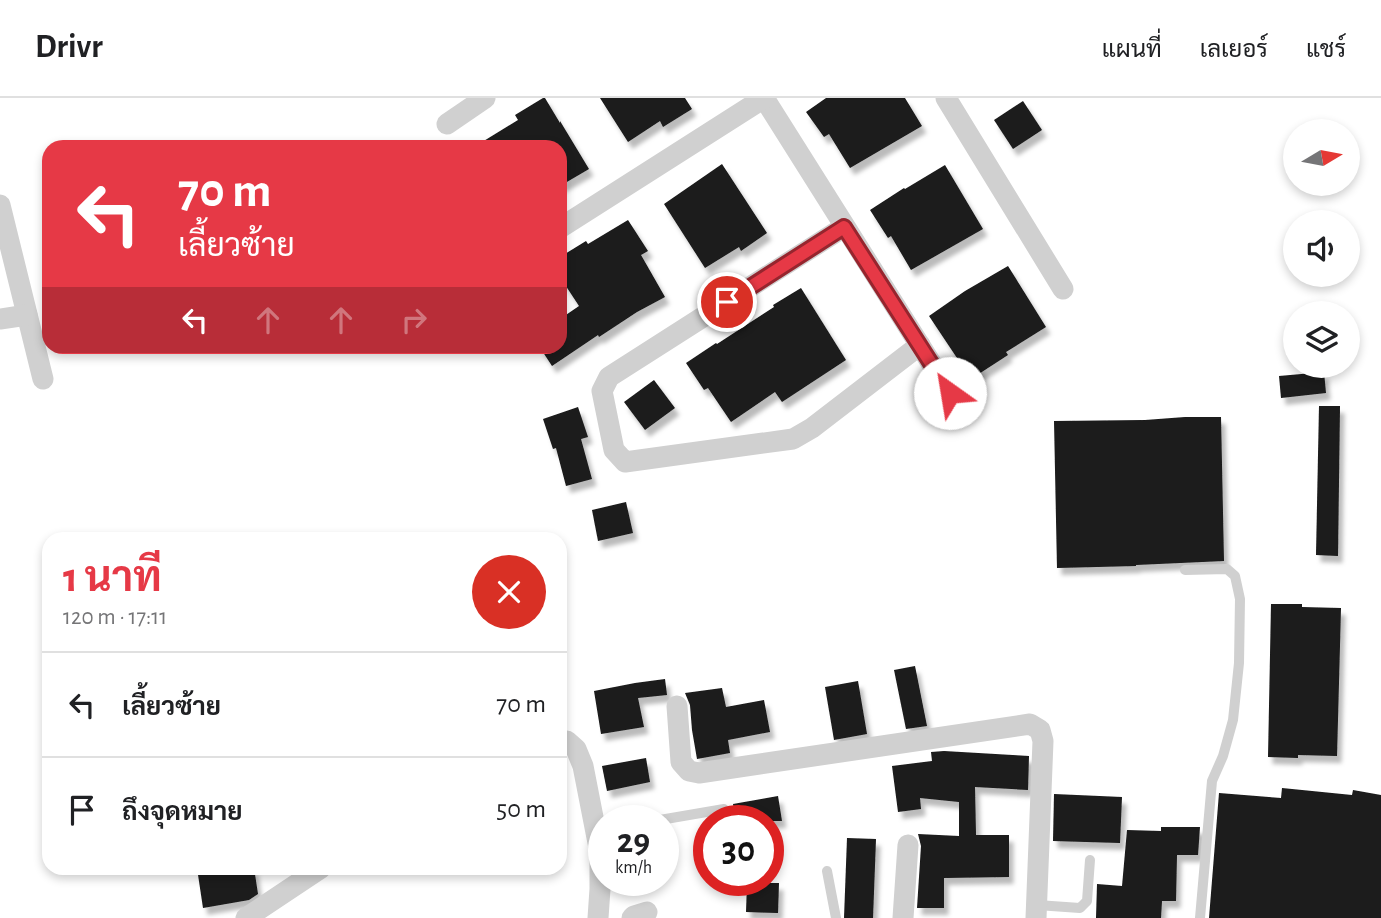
<!DOCTYPE html>
<html lang="th">
<head>
<meta charset="utf-8">
<style>
	:root { --surface:#fff; --page:#f6f6f6; --text:#202124; --muted:#757577; --line:#e0e0e0; --accent:#e63946 }
	body { margin:0; font-family:"Alegreya Sans",Sarabun,sans-serif; background:var(--page); color:var(--text); height:100vh; display:flex; flex-direction:column; font-size:26px; white-space:nowrap }
	* { box-sizing:border-box; margin:0 }
	p { font-size:23px; color:var(--muted) }
	.icon { flex:none; width:38px; height:38px; fill:none; stroke:currentColor; stroke-width:2; stroke-linecap:round; stroke-linejoin:round }
	.map { position:relative; flex:1; overflow:hidden }
	.side { position:absolute; left:42px; top:434px; width:525px; height:343px; display:flex; flex-direction:column; background:var(--surface); border-radius:21px; box-shadow:0 4px 10px #0003 }
	.side>* { flex:none }
	.hud { position:absolute; left:42px; top:42px; width:525px; height:214px; border-radius:21px; box-shadow:0 4px 10px #0003; background:#e63946; color:#fff; overflow:hidden }
	.needle { width:46px; rotate:80deg }
	.tools { position:absolute; left:1283px; top:21px; display:grid; gap:14px }
	.tools a { display:grid; place-items:center; width:77px; height:77px; border-radius:50%; background:var(--surface); box-shadow:0 4px 10px #0003; font-size:35px }
	.speed { position:absolute; left:588px; top:707px; display:flex; gap:14px; font-size:35px; font-weight:700; text-align:center }
	.speed>* { display:grid; place-content:center; width:91px; height:91px; border-radius:50%; background:var(--surface); box-shadow:0 4px 10px #0003; line-height:1 }
	.speed small { font-size:18px; font-weight:400 }
	.speed .limit { border:10px solid #d22; background:#fff; color:#111 }
	.pin { position:absolute; display:grid; place-items:center; width:60px; height:60px; color:#fff; margin:-30px; border:4px solid #fff; border-radius:50%; box-shadow:0 2px 7px #0007 }
	.me { position:absolute; width:77px; margin:-38px; rotate:328deg; stroke-linejoin:round; filter:drop-shadow(0 0 5px #0008) }
	.turn { display:flex; align-items:center; gap:24px; height:147px; padding:0 21px; font-size:32px }
	.turn .icon { width:91px; height:91px; stroke-width:2.5 }
	.turn b { display:block; font-size:49px; line-height:60px }
	.lanes { display:flex; align-items:center; height:66px; padding:0 21px; background:#0003; justify-content:center; gap:35px; direction:ltr }
	.lanes .off { opacity:.35 }
	.round { display:grid; place-items:center; flex:none; width:74px; height:74px; border-radius:37px; background:var(--page) }
	.summary { display:flex; align-items:center; justify-content:space-between; height:119px; padding:0 21px }
	h1 { font-size:42px; font-weight:700; line-height:52px; color:var(--accent) }
	ul { padding:0; list-style:none }
	li { display:flex; align-items:center; gap:21px; height:105px; padding:0 21px; border-top:2px solid var(--line) }
	li div { flex:1 }
	li b { display:block; font-size:26px }
	li em { font-style:normal }
	header { display:flex; align-items:center; gap:42px; box-sizing:border-box; height:98px; padding:0 35px; background:var(--surface); border-bottom:2px solid var(--line) }
	header strong { font-size:33px }
	nav { display:flex; gap:38px; margin-inline-start:auto; font-size:24px }
	.map>svg:first-child { display:block }
	.building { fill:#1a1a1a; filter:url(#shadow) }
	.lines { fill:none; stroke-linecap:round; stroke-linejoin:round }
	.lane { stroke:#d0d0d0; stroke-width:10 }
	.street { stroke:#d0d0d0; stroke-width:21 }
	.route-casing { stroke:#96252e; stroke-width:18 }
	.route { stroke:#e63946; stroke-width:12 }
</style>
</head>
<body>
<header>
<strong>Drivr</strong>
<nav><a>แผนที่</a><a>เลเยอร์</a><a>แชร์</a></nav>
</header>
<div class="map">
<svg width="1381" height="820" viewBox="0 0 1381 820">
	<defs>
		<filter id="shadow"><feDropShadow dx="4.5" dy="7" stdDeviation="2" flood-color="#0004"/></filter>
	</defs>
	<rect width="100%" height="100%" fill="#fff"/>
	<g class="building">
		<polygon points="543,0 545,0 560,25 560,23 589,71 560,88 560,49 474,49 518,22 515,17"/>
		<polygon points="600,0 685,0 692,11 663,29 660,23 628,44"/>
		<polygon points="826,0 905,0 922,28 850,70 829,36 824,39 806,14"/>
		<polygon points="1023,3 1042,32 1013,51 994,22"/>
		<polygon points="722,66 767,135 741,153 739,149 705,170 664,106"/>
		<polygon points="945,67 983,131 911,172 891,138 888,140 870,112 904,90 905,91"/>
		<polygon points="628,122 648,153 641,157 665,199 637,214 599,239 598,237 552,268 539,248 560,248 560,221 579,208 560,179 560,159 586,143 588,146"/>
		<polygon points="1008,168 1046,229 1006,254 1008,257 971,281 929,218 965,193"/>
		<polygon points="801,190 846,262 782,304 775,294 731,324 708,290 704,292 686,265 716,245 717,246 774,209 773,207"/>
		<polygon points="1324,274 1326,295 1281,300 1279,278"/>
		<polygon points="654,282 675,310 645,332 624,304"/>
		<polygon points="1319,308 1340,308 1338,458 1316,457"/>
		<polygon points="578,309 588,339 581,341 592,381 566,388 556,350 553,351 543,321"/>
		<polygon points="1185,319 1221,319 1224,463 1136,467 1136,468 1057,470 1054,323 1145,322"/>
		<polygon points="626,404 633,435 598,443 592,412"/>
		<polygon points="1271,506 1302,506 1302,509 1341,510 1337,658 1298,657 1298,660 1268,659"/>
		<polygon points="915,568 927,628 906,631 894,572"/>
		<polygon points="665,581 667,597 638,600 644,629 601,636 594,593 635,585"/>
		<polygon points="858,583 867,636 834,642 825,589"/>
		<polygon points="722,590 726,609 764,602 770,634 728,642 730,655 697,661 692,632 690,607 685,595"/>
		<polygon points="944,653 1029,658 1028,692 975,689 976,737 1009,737 1009,779 944,780 944,810 917,810 921,748 918,736 959,738 959,704 920,700 921,711 898,714 892,668 932,663 931,654"/>
		<polygon points="646,660 650,684 607,693 602,668"/>
		<polygon points="1282,690 1352,697 1353,692 1381,697 1381,820 1209,820 1219,695 1281,700"/>
		<polygon points="1054,696 1122,699 1120,745 1053,743"/>
		<polygon points="778,698 782,723 736,723 733,706"/>
		<polygon points="1161,729 1200,729 1198,757 1177,757 1176,803 1162,803 1161,820 1096,820 1097,786 1122,788 1127,732 1161,733"/>
		<polygon points="847,740 876,741 873,820 844,820"/>
		<polygon points="197,770 254,770 258,796 249,802 203,810"/>
		<polygon points="747,785 779,785 778,815 746,814"/>
	</g>
	<g class="lines">
		<g class="lane">
			<polyline points="1185,472 1227,471 1235,478 1240,501 1239,565 1233,622 1223,658 1212,683 1200,820"/>
			<polyline points="654,723 724,711"/>
			<polyline points="827,773 836,820"/>
			<polyline points="1037,807 1080,810 1087,803 1090,762"/>
		</g>
		<g class="street">
			<polyline points="764,0 950,295"/>
			<polyline points="946,0 1063,191"/>
			<polyline points="447,26 485,0"/>
			<polyline points="0,107 43,281"/>
			<polyline points="844,129 609,279 602,293 614,352 625,364 793,341 812,330 920,247"/>
			<polyline points="560,130 764,0"/>
			<polyline points="0,221 27,217"/>
			<polyline points="677,608 681,664 689,673 699,675 1030,626 1040,632 1043,643 1036,820"/>
			<polyline points="560,643 567,643 576,651 583,668 600,755 600,791 598,820"/>
			<polyline points="246,820 321,770"/>
			<polyline points="632,820 634,818 647,814"/>
			<polyline points="903,820 908,747"/>
		</g>
	</g>
	<g class="lines">
		<g class="route-casing">
			<polyline id="route" points="727,204 844,129 950,295"/>
		</g>
		<use href="#route" class="route"/>
	</g>
</svg>
<div class="tools">
<a><svg class="needle" viewBox="-14 -14 28 28"><path d="M0-13l5 13h-10z" fill="#e53935"/><path d="M0 13l5-13h-10z" fill="#757577"/></svg></a>
<a><svg class="icon" aria-label="sound" viewBox="0 0 24 24"><path d="M4 9h4l5-4v14l-5-4H4zM17 9q2 3 0 6"/></svg></a>
<a><svg class="icon" aria-label="layers" viewBox="0 0 24 24"><path d="M12 4l9 5-9 5-9-5zM3 14l9 5 9-5"/></svg></a>
</div>
<div class="speed"><div>29<small>km/h</small></div><div class="limit">30</div></div>
<div class="pin" style="left:727px;top:204px;background:#d93025"><svg class="icon" aria-label="arrive" viewBox="0 0 24 24"><path d="M6 21V4h12l-3 4 3 4H6"/></svg></div>
<svg class="me" style="left:950px;top:295px" viewBox="-20 -20 40 40"><circle r="19" fill="#fff"/><path d="M0-13L10 11 0 6-10 11z" fill="#e63946"/></svg>
<div class="hud">
<div class="turn"><svg class="icon" aria-label="left" viewBox="0 0 24 24"><path d="M17 20v-9H6M10 6l-5 5 5 5"/></svg><div><b>70 m</b>เลี้ยวซ้าย</div></div>
<div class="lanes"><svg class="icon" aria-label="left" viewBox="0 0 24 24"><path d="M17 20v-9H6M10 6l-5 5 5 5"/></svg><svg class="icon off" aria-label="ahead" viewBox="0 0 24 24"><path d="M12 20V5M6 11l6-6 6 6"/></svg><svg class="icon off" aria-label="ahead" viewBox="0 0 24 24"><path d="M12 20V5M6 11l6-6 6 6"/></svg><svg class="icon off" aria-label="right" viewBox="0 0 24 24"><path d="M7 20v-9h11M14 6l5 5-5 5"/></svg></div>
</div>
<section class="side">
<div class="summary"><div><h1>1 นาที</h1><p>120 m · 17:11</p></div><a class="round" style="background:#d93025;color:#fff"><svg class="icon" aria-label="close" viewBox="0 0 24 24"><path d="M6 6l12 12M18 6L6 18"/></svg></a></div>
<ul>
<li><svg class="icon" aria-label="left" viewBox="0 0 24 24"><path d="M17 20v-9H6M10 6l-5 5 5 5"/></svg><div><b>เลี้ยวซ้าย</b></div><em>70 m</em></li>
<li><svg class="icon" aria-label="arrive" viewBox="0 0 24 24"><path d="M6 21V4h12l-3 4 3 4H6"/></svg><div><b>ถึงจุดหมาย</b></div><em>50 m</em></li>
</ul>
</section>
</div>
</body>
</html>
